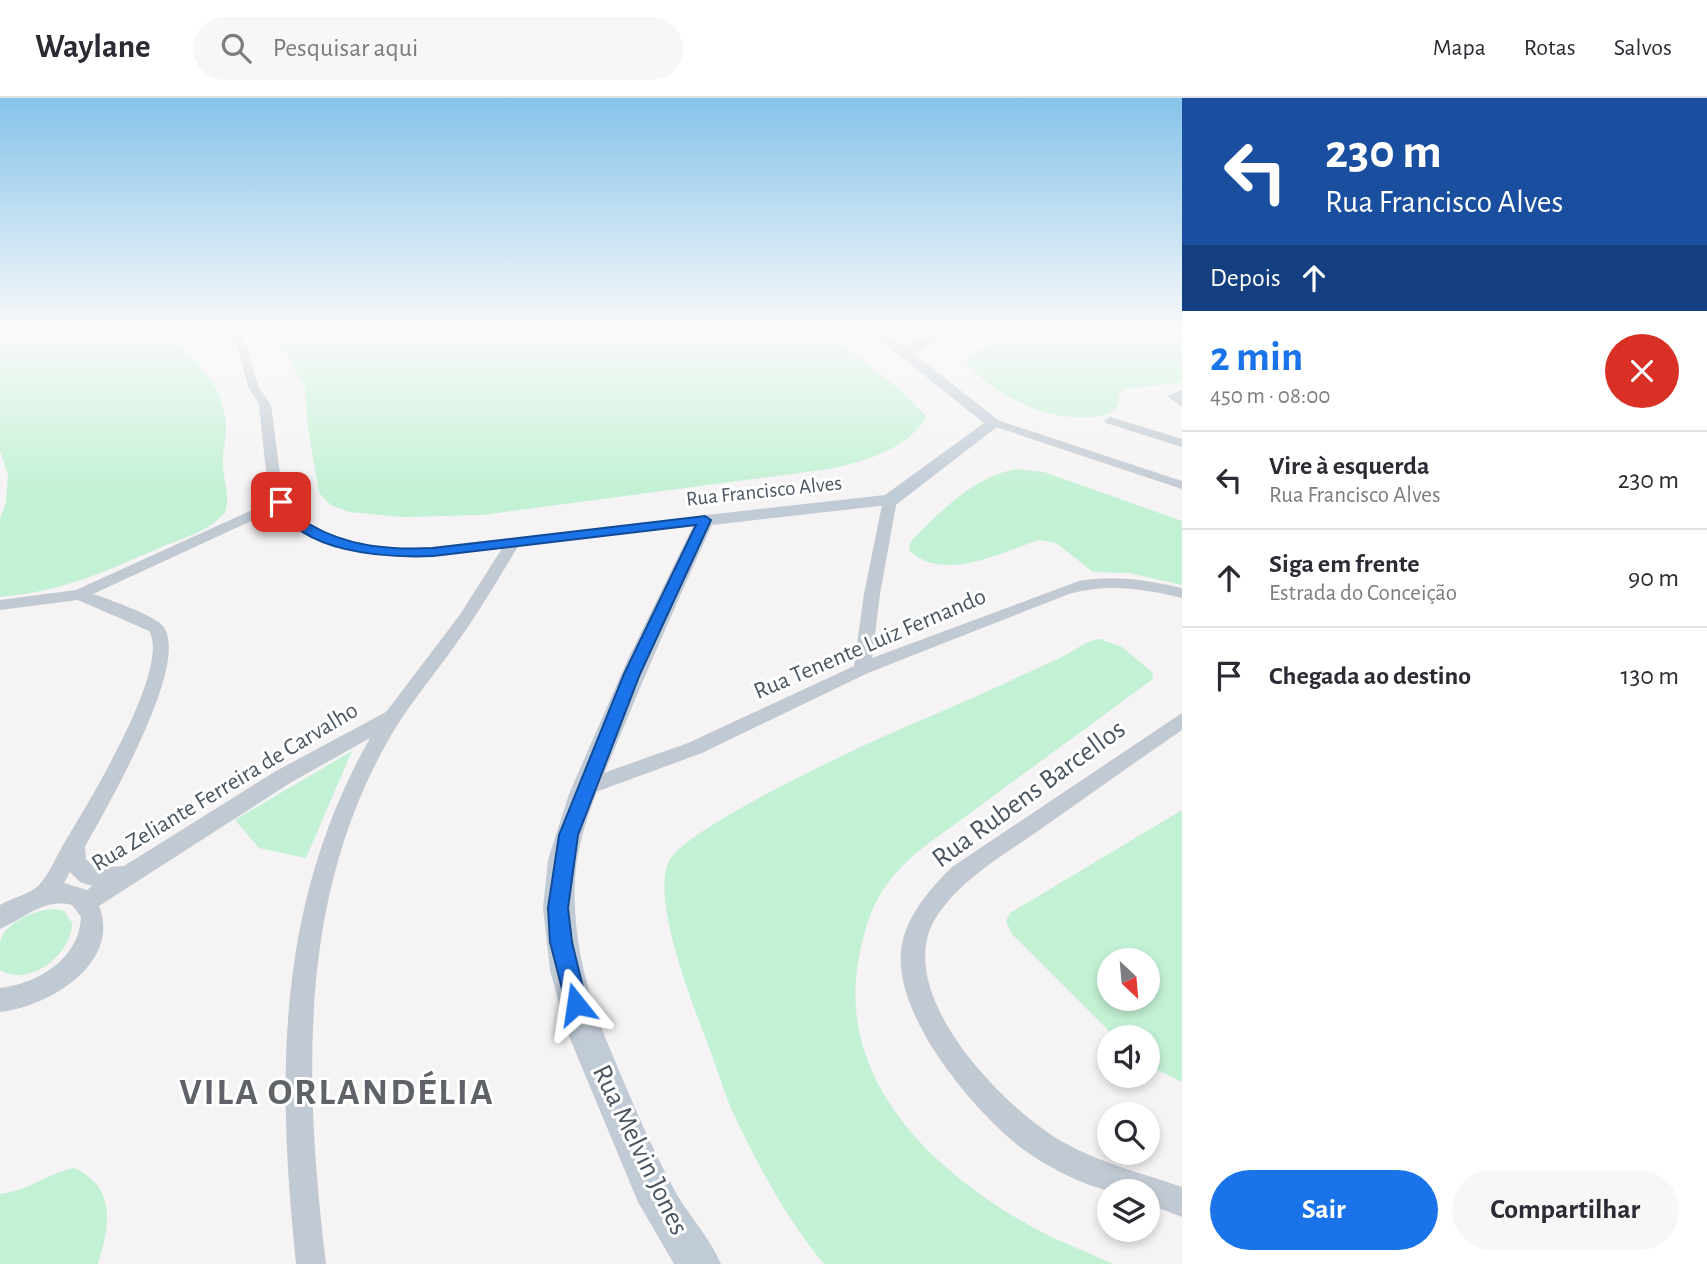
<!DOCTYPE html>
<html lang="pt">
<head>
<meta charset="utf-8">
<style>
	:root { --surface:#fff; --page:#f7f7f7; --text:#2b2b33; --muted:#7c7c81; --line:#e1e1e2; --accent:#1a73e8 }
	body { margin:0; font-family:"Alegreya Sans",sans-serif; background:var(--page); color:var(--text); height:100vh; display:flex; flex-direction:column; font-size:26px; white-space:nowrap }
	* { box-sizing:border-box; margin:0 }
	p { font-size:23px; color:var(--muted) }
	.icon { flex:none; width:38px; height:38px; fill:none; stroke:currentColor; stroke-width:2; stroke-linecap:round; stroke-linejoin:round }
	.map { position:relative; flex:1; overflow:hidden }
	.side { display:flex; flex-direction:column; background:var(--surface); width:525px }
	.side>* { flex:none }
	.banner { background:#1a4fa0; color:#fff; overflow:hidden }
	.needle { width:46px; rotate:154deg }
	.tools { position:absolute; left:1097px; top:850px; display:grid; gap:14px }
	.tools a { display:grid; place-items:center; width:63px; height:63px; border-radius:50%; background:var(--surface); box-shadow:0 4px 10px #0003; font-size:35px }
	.pin { position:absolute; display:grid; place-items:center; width:60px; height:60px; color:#fff; margin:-30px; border-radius:14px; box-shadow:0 4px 10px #0006 }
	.me { position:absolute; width:77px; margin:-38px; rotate:345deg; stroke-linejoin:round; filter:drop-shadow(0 0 5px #0008) }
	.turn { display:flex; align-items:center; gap:24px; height:147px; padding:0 28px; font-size:32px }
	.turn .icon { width:91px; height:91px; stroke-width:2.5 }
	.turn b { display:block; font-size:49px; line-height:60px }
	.then { display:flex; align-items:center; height:66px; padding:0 28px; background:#0003; gap:14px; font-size:26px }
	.round { display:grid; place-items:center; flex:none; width:74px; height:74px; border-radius:37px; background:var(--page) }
	.overview { display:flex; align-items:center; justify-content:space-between; height:119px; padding:0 28px }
	h1 { font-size:42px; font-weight:600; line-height:52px; color:var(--accent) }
	.cta { display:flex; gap:14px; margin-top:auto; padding:14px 28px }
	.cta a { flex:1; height:80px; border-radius:42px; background:var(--accent); color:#fff; font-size:28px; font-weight:600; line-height:80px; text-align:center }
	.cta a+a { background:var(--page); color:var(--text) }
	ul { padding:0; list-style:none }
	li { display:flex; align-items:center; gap:21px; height:98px; padding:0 28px; border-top:2px solid var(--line) }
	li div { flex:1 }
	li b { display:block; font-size:26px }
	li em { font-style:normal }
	header { display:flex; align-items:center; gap:42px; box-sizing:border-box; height:98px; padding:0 35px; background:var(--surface); border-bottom:2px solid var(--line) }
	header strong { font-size:33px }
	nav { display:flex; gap:38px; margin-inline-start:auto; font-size:24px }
	.search { width:490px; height:63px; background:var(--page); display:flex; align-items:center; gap:18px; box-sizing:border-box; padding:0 24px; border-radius:38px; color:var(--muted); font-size:26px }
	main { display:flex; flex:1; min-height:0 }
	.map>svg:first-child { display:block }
	.green { fill:#c3f1d5; fill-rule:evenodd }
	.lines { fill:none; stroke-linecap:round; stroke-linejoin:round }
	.street { fill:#c1cad2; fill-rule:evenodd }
	.secondary { fill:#c1cbd6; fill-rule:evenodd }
	.route { fill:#1a73e8; stroke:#114b97; stroke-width:2 }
	.labels { text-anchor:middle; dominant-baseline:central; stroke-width:6; stroke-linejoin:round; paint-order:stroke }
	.far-street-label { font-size:21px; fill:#4a5661; stroke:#fff }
	.street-label { font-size:24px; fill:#4a5661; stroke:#fff }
	.near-street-label { font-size:28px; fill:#4a5661; stroke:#fff }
	.near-district-label { font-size:38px; font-weight:bold; letter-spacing:2px; fill:#5f6368; stroke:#fff }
</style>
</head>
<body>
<header>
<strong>Waylane</strong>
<div class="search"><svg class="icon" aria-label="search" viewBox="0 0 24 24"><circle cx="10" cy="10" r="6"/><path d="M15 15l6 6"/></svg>Pesquisar aqui</div>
<nav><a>Mapa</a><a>Rotas</a><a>Salvos</a></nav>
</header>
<main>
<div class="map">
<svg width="1182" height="1166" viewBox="0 0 1182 1166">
	<rect width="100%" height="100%" fill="#f5f3f3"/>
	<g class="green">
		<path d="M 0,231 L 147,231 C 187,246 224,283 226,327 C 227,340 222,353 223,366 C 223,382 231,399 225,414 C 210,433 185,439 164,448 C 105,473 66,493 0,499 L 0,421 L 6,404 L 8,377 L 0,352 Z"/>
		<path d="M 268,231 L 757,231 L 828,243 L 847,250 L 905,296 L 927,319 C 907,351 864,364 829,371 L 482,417 L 402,419 L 349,414 L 331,407 L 319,395 L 308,330 L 305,289 L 276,239 Z"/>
		<polygon points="873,231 949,231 905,255"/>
		<path d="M 1109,231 L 1182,231 L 1182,284 L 1127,291 L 1119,295 L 1119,306 C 1113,316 1102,318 1091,319 C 1046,323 993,297 965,263 L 965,260 C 992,236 1072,238 1109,231 Z"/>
		<path d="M 1016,371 L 1044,374 L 1182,423 L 1182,487 L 1129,475 L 1093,474 L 1056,445 L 1039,442 C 1002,454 944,485 910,453 L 909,448 L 913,441 C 943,411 974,379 1016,371 Z"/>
		<path d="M 1100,541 L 1122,549 L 1152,574 L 1153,581 L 925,748 C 882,782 868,810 858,864 C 838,987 937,1077 1036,1131 C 1061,1145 1088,1154 1113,1166 L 824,1166 C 788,1123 760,1071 736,1021 C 725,999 719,975 710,952 C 695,912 650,802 669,763 C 687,728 873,642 917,624 C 966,603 1014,581 1062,559 C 1074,553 1087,542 1100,541 Z"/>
		<polygon points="352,653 306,760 259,750 235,722"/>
		<path d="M 1182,712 L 1182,984 L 1148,967 L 1148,940 L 1116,940 L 1012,836 L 1006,823 L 1010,815 ZM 1110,863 L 1148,863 L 1148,901 L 1110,901 Z"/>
		<path d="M 54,811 L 64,813 L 72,825 C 72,856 29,890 0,872 C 0,864 0,853 0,844 C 4,825 36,811 54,811 Z"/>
		<path d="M 74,1070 C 117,1089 110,1129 98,1166 L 0,1166 L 0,1096 C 28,1093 48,1075 74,1070 Z"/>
	</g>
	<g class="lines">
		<g class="street">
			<path d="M 228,231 L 238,231 L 247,249 L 258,288 L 271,307 L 281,383 L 288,404 L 292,413 L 300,420 L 324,434 L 355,445 L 412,451 L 705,418 L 712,422 L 705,426 L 519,447 C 498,481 479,514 456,546 C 432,580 404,612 384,650 C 297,808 305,992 326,1166 L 296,1166 C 277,980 275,808 370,640 L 290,685 L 99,808 C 122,866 47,909 0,914 L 0,890 C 39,885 79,861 81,819 L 72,807 C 43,800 24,821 0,831 L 0,807 C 11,800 30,796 38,788 C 50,776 57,756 66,742 C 87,707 172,569 149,533 L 78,502 L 0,512 L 0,502 L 76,492 L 274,402 L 267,383 L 259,307 L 248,288 L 237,249 ZM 277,411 C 283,423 295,429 306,435 C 365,470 438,457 503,449 L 459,518 L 386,614 L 276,673 L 124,768 L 95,770 L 86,761 L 85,749 C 105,712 194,561 162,527 C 153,517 108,501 93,496 ZM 70,774 L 80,784 L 92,788 L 87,792 L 64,785 Z"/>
			<polygon points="1182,292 1182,309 1167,298"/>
			<polygon points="1110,319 1182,341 1182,349 1106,325 1104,323"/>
			<polygon points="994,321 1182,383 1182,391 990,327 988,325"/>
			<path d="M 890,398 L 897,402 L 880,496 L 872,560 L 1079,483 C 1114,477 1147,482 1182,490 L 1182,500 C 1144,491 1107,485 1069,496 L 868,575 L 702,655 L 585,698 L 578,696 L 575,690 L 578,684 L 688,645 L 854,568 L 864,496 L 883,402 Z"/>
			<path d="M 1182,615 L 1182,632 C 1134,665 1086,699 1038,733 C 1002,758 962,781 937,818 C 888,892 1003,1010 1063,1044 C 1100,1065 1142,1075 1182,1089 L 1182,1119 L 1148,1106 L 1148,1094 C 1136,1094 1122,1096 1111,1093 C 1083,1088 1042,1066 1020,1049 C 972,1011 895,919 901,854 C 904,820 929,792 952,769 Z"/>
		</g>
		<path class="secondary" d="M 866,231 L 881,231 L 905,249 L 939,231 L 956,231 L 914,256 L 1002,325 L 897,406 L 712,427 C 679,499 647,572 617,645 C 599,688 578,734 575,781 C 572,840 587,897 610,951 C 630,999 651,1049 676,1095 C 690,1119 710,1140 721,1166 L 674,1166 L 638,1104 L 566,931 L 550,872 L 543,810 L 548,762 L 569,696 L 627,563 L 698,418 L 885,397 L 984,325 Z"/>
	</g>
	<linearGradient id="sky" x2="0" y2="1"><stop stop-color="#85c3ea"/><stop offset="0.59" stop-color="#fafafa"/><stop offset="1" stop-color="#fafafa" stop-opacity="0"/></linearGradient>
	<rect width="1182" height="394" fill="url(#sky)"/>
	<path class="route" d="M 281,401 C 288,404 286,407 291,413 C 295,418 303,422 309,426 C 348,449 389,452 433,450 L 705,418 L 711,422 L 640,576 L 578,737 L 568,810 L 572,844 L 587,906 L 584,914 L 576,917 L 568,914 L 550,844 L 548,810 L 559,737 L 624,576 L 696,427 L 433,458 C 384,460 299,455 275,404 Z"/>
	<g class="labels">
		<g class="far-street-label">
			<text transform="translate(764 393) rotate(-6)">Rua Francisco Alves</text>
		</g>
		<g class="street-label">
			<text transform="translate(870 546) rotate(-23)">Rua Tenente Luiz Fernando</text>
			<text transform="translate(225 689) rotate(-31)">Rua Zeliante Ferreira de Carvalho</text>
		</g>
		<g class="near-street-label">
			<text transform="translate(1029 696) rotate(-36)">Rua Rubens Barcellos</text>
			<text transform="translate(640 1052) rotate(64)">Rua Melvin Jones</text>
		</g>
		<g class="near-district-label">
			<text x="337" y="995">VILA ORLANDÉLIA</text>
		</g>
	</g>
</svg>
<div class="tools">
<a><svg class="needle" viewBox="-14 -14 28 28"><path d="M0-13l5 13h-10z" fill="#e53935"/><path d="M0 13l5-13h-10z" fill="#7c7c81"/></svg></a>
<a><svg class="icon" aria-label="sound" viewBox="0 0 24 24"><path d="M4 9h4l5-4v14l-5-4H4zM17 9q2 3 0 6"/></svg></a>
<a><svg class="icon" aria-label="search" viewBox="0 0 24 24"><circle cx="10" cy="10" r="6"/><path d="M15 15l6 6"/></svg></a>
<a><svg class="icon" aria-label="layers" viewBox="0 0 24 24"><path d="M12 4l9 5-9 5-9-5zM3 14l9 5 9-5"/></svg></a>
</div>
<div class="pin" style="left:281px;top:404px;background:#d93025"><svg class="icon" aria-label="arrive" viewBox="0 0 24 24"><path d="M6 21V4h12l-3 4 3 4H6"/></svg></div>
<svg class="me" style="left:576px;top:906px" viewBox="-20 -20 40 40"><path d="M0-17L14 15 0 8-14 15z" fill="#1a73e8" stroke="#fff" stroke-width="4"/></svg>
</div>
<section class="side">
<div class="banner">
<div class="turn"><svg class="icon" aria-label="left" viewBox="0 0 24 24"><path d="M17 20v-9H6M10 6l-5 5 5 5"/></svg><div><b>230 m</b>Rua Francisco Alves</div></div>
<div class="then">Depois<svg class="icon" aria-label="ahead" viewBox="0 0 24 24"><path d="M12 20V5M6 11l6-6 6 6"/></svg></div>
</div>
<div class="overview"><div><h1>2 min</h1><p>450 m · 08:00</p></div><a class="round" style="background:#d93025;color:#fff"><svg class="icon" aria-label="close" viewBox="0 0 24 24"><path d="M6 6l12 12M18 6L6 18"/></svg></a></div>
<ul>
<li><svg class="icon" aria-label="left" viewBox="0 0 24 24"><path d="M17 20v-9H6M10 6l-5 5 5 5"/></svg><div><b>Vire à esquerda</b><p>Rua Francisco Alves</p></div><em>230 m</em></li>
<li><svg class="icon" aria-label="ahead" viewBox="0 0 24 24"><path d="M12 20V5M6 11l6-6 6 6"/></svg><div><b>Siga em frente</b><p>Estrada do Conceição</p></div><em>90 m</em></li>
<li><svg class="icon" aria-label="arrive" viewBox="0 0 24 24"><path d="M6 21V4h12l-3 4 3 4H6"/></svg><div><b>Chegada ao destino</b></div><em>130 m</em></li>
</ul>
<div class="cta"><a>Sair</a><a>Compartilhar</a></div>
</section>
</main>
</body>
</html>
